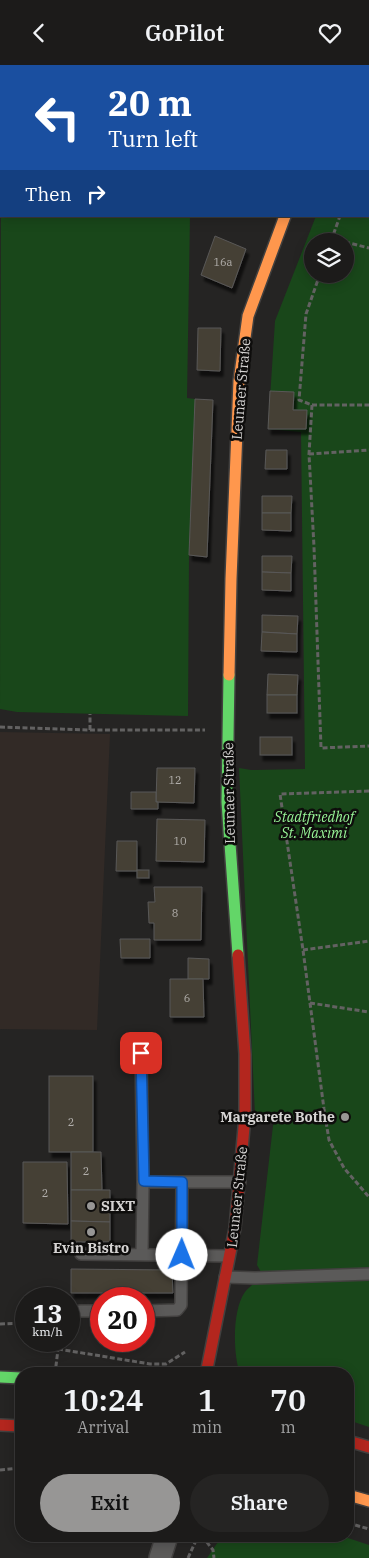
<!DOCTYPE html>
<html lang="en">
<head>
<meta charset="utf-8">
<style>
	:root { --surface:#1c1b1a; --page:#252423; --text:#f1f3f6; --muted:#a0a1a2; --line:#3a3939; --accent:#979695 }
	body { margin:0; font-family:"IBM Plex Serif",serif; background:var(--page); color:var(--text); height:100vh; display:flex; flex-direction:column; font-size:19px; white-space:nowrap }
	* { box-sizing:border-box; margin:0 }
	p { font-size:16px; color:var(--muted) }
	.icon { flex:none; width:28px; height:28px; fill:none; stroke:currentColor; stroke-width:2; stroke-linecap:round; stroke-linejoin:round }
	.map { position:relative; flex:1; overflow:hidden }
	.drawer { position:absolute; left:15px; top:1302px; width:339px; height:175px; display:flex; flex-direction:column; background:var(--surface); border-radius:20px; box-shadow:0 2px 12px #0003,0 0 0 1px var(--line) }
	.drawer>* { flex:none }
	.top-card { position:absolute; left:0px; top:0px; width:370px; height:152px; box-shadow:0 2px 12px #0003,0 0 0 1px var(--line); background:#1a4fa0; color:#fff; overflow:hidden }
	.fabs { position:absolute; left:304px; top:168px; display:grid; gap:10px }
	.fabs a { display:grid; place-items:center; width:50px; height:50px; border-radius:50%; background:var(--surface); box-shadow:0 2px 12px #0003,0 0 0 1px var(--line); font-size:25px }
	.speed { position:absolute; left:15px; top:1222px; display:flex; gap:10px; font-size:25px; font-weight:700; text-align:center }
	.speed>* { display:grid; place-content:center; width:65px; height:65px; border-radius:50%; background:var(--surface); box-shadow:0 2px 12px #0003,0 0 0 1px var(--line); line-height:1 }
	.speed small { font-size:12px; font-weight:400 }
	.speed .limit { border:8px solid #d22; background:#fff; color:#111 }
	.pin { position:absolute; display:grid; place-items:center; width:42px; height:42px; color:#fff; margin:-21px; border-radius:10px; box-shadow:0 2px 8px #0006 }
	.me { position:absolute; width:55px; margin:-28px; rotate:1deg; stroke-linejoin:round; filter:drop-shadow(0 0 4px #0008) }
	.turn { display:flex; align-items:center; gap:18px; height:105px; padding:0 25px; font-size:22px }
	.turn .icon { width:65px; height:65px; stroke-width:2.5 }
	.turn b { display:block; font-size:35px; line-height:42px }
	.then { display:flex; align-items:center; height:48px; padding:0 25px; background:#0003; gap:10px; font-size:19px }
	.eta { display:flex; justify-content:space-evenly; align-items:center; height:85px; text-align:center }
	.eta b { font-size:30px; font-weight:600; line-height:35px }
	.primary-button { display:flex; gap:10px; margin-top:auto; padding:10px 25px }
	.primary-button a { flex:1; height:58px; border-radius:30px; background:var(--accent); color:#111; font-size:20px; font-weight:600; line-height:58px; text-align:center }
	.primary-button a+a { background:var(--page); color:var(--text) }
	header { display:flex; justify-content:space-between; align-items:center; height:65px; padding:0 25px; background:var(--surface); font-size:22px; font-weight:600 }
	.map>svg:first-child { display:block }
	.built { fill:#322a26 }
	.green { fill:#19471a; fill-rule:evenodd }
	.building { fill:#454036; stroke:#595857; filter:url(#shadow) }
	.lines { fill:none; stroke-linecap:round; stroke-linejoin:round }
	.lane-casing { stroke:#42403f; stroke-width:14 }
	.street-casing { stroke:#42403f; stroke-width:24 }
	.fast-casing { stroke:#42403f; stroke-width:14 }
	.slow-casing { stroke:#42403f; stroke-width:14 }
	.jam-casing { stroke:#42403f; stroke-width:14 }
	.path { stroke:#636262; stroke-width:3; stroke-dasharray:5 2.5; stroke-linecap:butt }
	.lane { stroke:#5b5a59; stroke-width:11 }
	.street { stroke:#5b5a59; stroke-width:21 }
	.fast { stroke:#63d668; stroke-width:11 }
	.slow { stroke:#ff974d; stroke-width:11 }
	.jam { stroke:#b3261e; stroke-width:11 }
	.route-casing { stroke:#114b97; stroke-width:12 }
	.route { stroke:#1a73e8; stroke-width:9 }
	.poi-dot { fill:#979695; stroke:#0e0d0c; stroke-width:2 }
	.labels { text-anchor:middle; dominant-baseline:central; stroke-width:5; stroke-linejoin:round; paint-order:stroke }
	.number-label { font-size:11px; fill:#b1aeab }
	.street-label { font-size:14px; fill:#d5d3d2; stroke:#0e0d0c }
	.park-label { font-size:14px; font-style:italic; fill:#97f496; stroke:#0e0d0c }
	.poi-label { font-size:14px; font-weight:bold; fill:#d5d3d2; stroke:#0e0d0c; text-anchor:end }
</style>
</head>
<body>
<header><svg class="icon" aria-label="back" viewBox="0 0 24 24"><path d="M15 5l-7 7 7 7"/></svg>GoPilot<svg class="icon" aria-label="heart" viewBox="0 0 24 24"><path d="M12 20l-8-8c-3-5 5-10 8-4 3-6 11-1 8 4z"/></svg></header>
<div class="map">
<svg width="369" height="1493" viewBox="0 0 369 1493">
	<defs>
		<filter id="shadow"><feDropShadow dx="3" dy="5.5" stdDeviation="1" flood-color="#0009"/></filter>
	</defs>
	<rect width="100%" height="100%" fill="#252423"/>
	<polygon class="built" points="0,667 110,669 97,965 0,964"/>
	<g class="green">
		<polygon points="27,0 195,0 27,1"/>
		<path d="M 369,13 L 369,1204 L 261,1207 L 257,1200 L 274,1052 L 255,1050 L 239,703 L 251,705 L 305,704 L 301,367 L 268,364 L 275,256 L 316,151 L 369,151 ZM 312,176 L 345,176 L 345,209 L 312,209 Z"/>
		<polygon points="1,74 1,151 190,151 187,333 195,334 189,491 188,651 17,647 0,644"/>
		<path d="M 369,1213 L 369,1362 L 348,1355 L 348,1309 L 240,1309 C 233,1289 232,1245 245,1227 C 247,1224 251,1221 253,1219 Z"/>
		<polygon points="222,1471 342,1471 369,1480 369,1493 207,1493"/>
	</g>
	<g class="building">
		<polygon points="215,171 246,184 232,223 201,210"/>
		<polygon points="198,263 221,263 220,306 197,305"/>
		<polygon points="270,326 294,327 293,345 307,345 306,364 268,364"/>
		<polygon points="195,334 213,335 207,492 189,490"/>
		<polygon points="266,385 287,385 287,404 265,404"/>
		<polygon points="262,431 292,431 291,448 262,448"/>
		<polygon points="262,448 291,448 291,466 262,465"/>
		<polygon points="262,491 292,491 291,508 262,507"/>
		<polygon points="262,507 291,508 291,526 262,525"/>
		<polygon points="262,550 298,551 297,569 262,567"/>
		<polygon points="262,567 297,569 297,587 261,586"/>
		<polygon points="268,609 298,610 297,630 267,630"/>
		<rect x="267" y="630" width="30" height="18"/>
		<rect x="260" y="672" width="32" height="18"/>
		<polygon points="157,703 195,703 194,738 156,737"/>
		<polygon points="131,727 156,727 156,737 158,737 158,744 131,744"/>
		<polygon points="157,754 205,755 204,797 156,796"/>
		<polygon points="117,776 137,776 137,806 116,806"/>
		<rect x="137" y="805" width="12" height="8"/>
		<polygon points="154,822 202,822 201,875 154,875 154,858 149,858 148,837 155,837"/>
		<polygon points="120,874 150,874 150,893 121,893"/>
		<polygon points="188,893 209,894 209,914 188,914"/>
		<polygon points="170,914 203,914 204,952 170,952"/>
		<rect x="49" y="1011" width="44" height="76"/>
		<polygon points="71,1087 101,1087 102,1125 71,1125"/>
		<polygon points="23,1097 67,1097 68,1159 23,1158"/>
		<polygon points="71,1125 110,1125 110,1157 71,1156"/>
		<polygon points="71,1156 110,1157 110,1177 71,1177"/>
		<polygon points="71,1204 172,1205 173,1228 71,1228"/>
	</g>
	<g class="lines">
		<g class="lane-casing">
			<g id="lane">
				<polyline points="141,988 143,1117 142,1189"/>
				<polyline points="143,1117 240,1117"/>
				<polyline points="81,1189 229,1191"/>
				<polyline points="225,1212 255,1213 369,1209"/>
				<polyline points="80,1246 101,1246"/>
				<polyline points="144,1246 177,1245 181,1240 182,1117"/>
			</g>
		</g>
		<g class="street-casing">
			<g id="street">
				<polyline points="345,1 346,0"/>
				<polyline points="160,1493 167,1471"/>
			</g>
		</g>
		<g class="fast-casing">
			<g id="fast">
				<polyline points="229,610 227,737 238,890"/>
				<polyline points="0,1312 21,1313"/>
			</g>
		</g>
		<g class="slow-casing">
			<g id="slow">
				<polyline points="229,610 231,514 239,316 248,251 285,151"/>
				<polyline points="348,1430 369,1436"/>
			</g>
		</g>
		<g class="jam-casing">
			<g id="jam">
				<polyline points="206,1309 235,1163 245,1051 245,989 238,890"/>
				<polyline points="0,1360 21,1361"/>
				<polyline points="348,1376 369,1382"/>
			</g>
		</g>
		<g class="path">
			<polyline points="369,67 369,66"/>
			<polyline points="332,173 344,176"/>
			<polyline points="331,176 340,151"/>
			<polyline points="345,177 369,183"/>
			<polyline points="320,209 306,249 299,335 312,340 309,389 314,482 321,683 369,681"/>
			<polyline points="312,340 369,340"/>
			<polyline points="309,389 369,385"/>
			<polyline points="0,662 90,665 205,665"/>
			<polyline points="90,665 90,649"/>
			<polyline points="369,726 280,729 303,885 324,1044 329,1075 344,1103 369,1132"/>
			<polyline points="303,885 369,876"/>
			<polyline points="310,938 369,947"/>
			<polyline points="0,1259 26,1258"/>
			<polyline points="58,1284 150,1299 166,1299 185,1287"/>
			<polyline points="55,1309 59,1276"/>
			<polyline points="0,1405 21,1403"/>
			<polyline points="348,1458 369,1464"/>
			<polyline points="202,1471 213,1485 214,1493"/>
			<polyline points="188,1493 198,1471"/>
		</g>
		<use href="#lane" class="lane"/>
		<use href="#street" class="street"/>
		<use href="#fast" class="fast"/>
		<use href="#slow" class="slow"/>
		<use href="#jam" class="jam"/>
	</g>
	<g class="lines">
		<g class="route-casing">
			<polyline id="route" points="141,988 144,1116 182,1117 182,1190"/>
		</g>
		<use href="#route" class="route"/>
	</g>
	<g class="poi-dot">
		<circle cx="345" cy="1052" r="5"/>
		<circle cx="91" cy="1141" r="5"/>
		<circle cx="91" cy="1167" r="5"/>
	</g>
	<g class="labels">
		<g class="number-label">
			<text x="223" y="197">16a</text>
			<text x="175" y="715">12</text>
			<text x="180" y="776">10</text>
			<text x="175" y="848">8</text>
			<text x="187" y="933">6</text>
			<text x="71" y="1057">2</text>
			<text x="86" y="1106">2</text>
			<text x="45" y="1128">2</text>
		</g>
		<g class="street-label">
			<text transform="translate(241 324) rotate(-85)">Leunaer Straße</text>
			<text transform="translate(229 728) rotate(-91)">Leunaer Straße</text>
			<text transform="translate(237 1132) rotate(-84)">Leunaer Straße</text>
		</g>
		<g class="park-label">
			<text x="314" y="752">Stadtfriedhof<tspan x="314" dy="16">St. Maximi</tspan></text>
		</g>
		<g class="poi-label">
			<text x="335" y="1052">Margarete Bothe</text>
			<text x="101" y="1141" text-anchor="start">SIXT</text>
			<text x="91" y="1183" text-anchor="middle">Evin Bistro</text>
		</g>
	</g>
</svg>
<div class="fabs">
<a><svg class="icon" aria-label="layers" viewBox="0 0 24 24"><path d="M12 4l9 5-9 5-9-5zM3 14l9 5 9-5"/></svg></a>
</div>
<div class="speed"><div>13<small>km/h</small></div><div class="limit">20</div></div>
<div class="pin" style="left:141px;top:988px;background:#d93025"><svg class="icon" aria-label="arrive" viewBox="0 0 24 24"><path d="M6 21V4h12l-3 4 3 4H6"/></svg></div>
<svg class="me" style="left:182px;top:1190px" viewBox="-20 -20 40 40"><circle r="19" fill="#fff"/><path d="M0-13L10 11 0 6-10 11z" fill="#1a73e8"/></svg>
<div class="top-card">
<div class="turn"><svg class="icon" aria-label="left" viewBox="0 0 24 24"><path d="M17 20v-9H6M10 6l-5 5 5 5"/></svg><div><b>20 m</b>Turn left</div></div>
<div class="then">Then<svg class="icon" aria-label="right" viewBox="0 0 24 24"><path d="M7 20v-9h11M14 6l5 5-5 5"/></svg></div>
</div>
<section class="drawer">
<div class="eta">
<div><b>10:24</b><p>Arrival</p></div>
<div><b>1</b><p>min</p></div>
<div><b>70</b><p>m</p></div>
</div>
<div class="primary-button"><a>Exit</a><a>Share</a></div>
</section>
</div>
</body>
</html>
